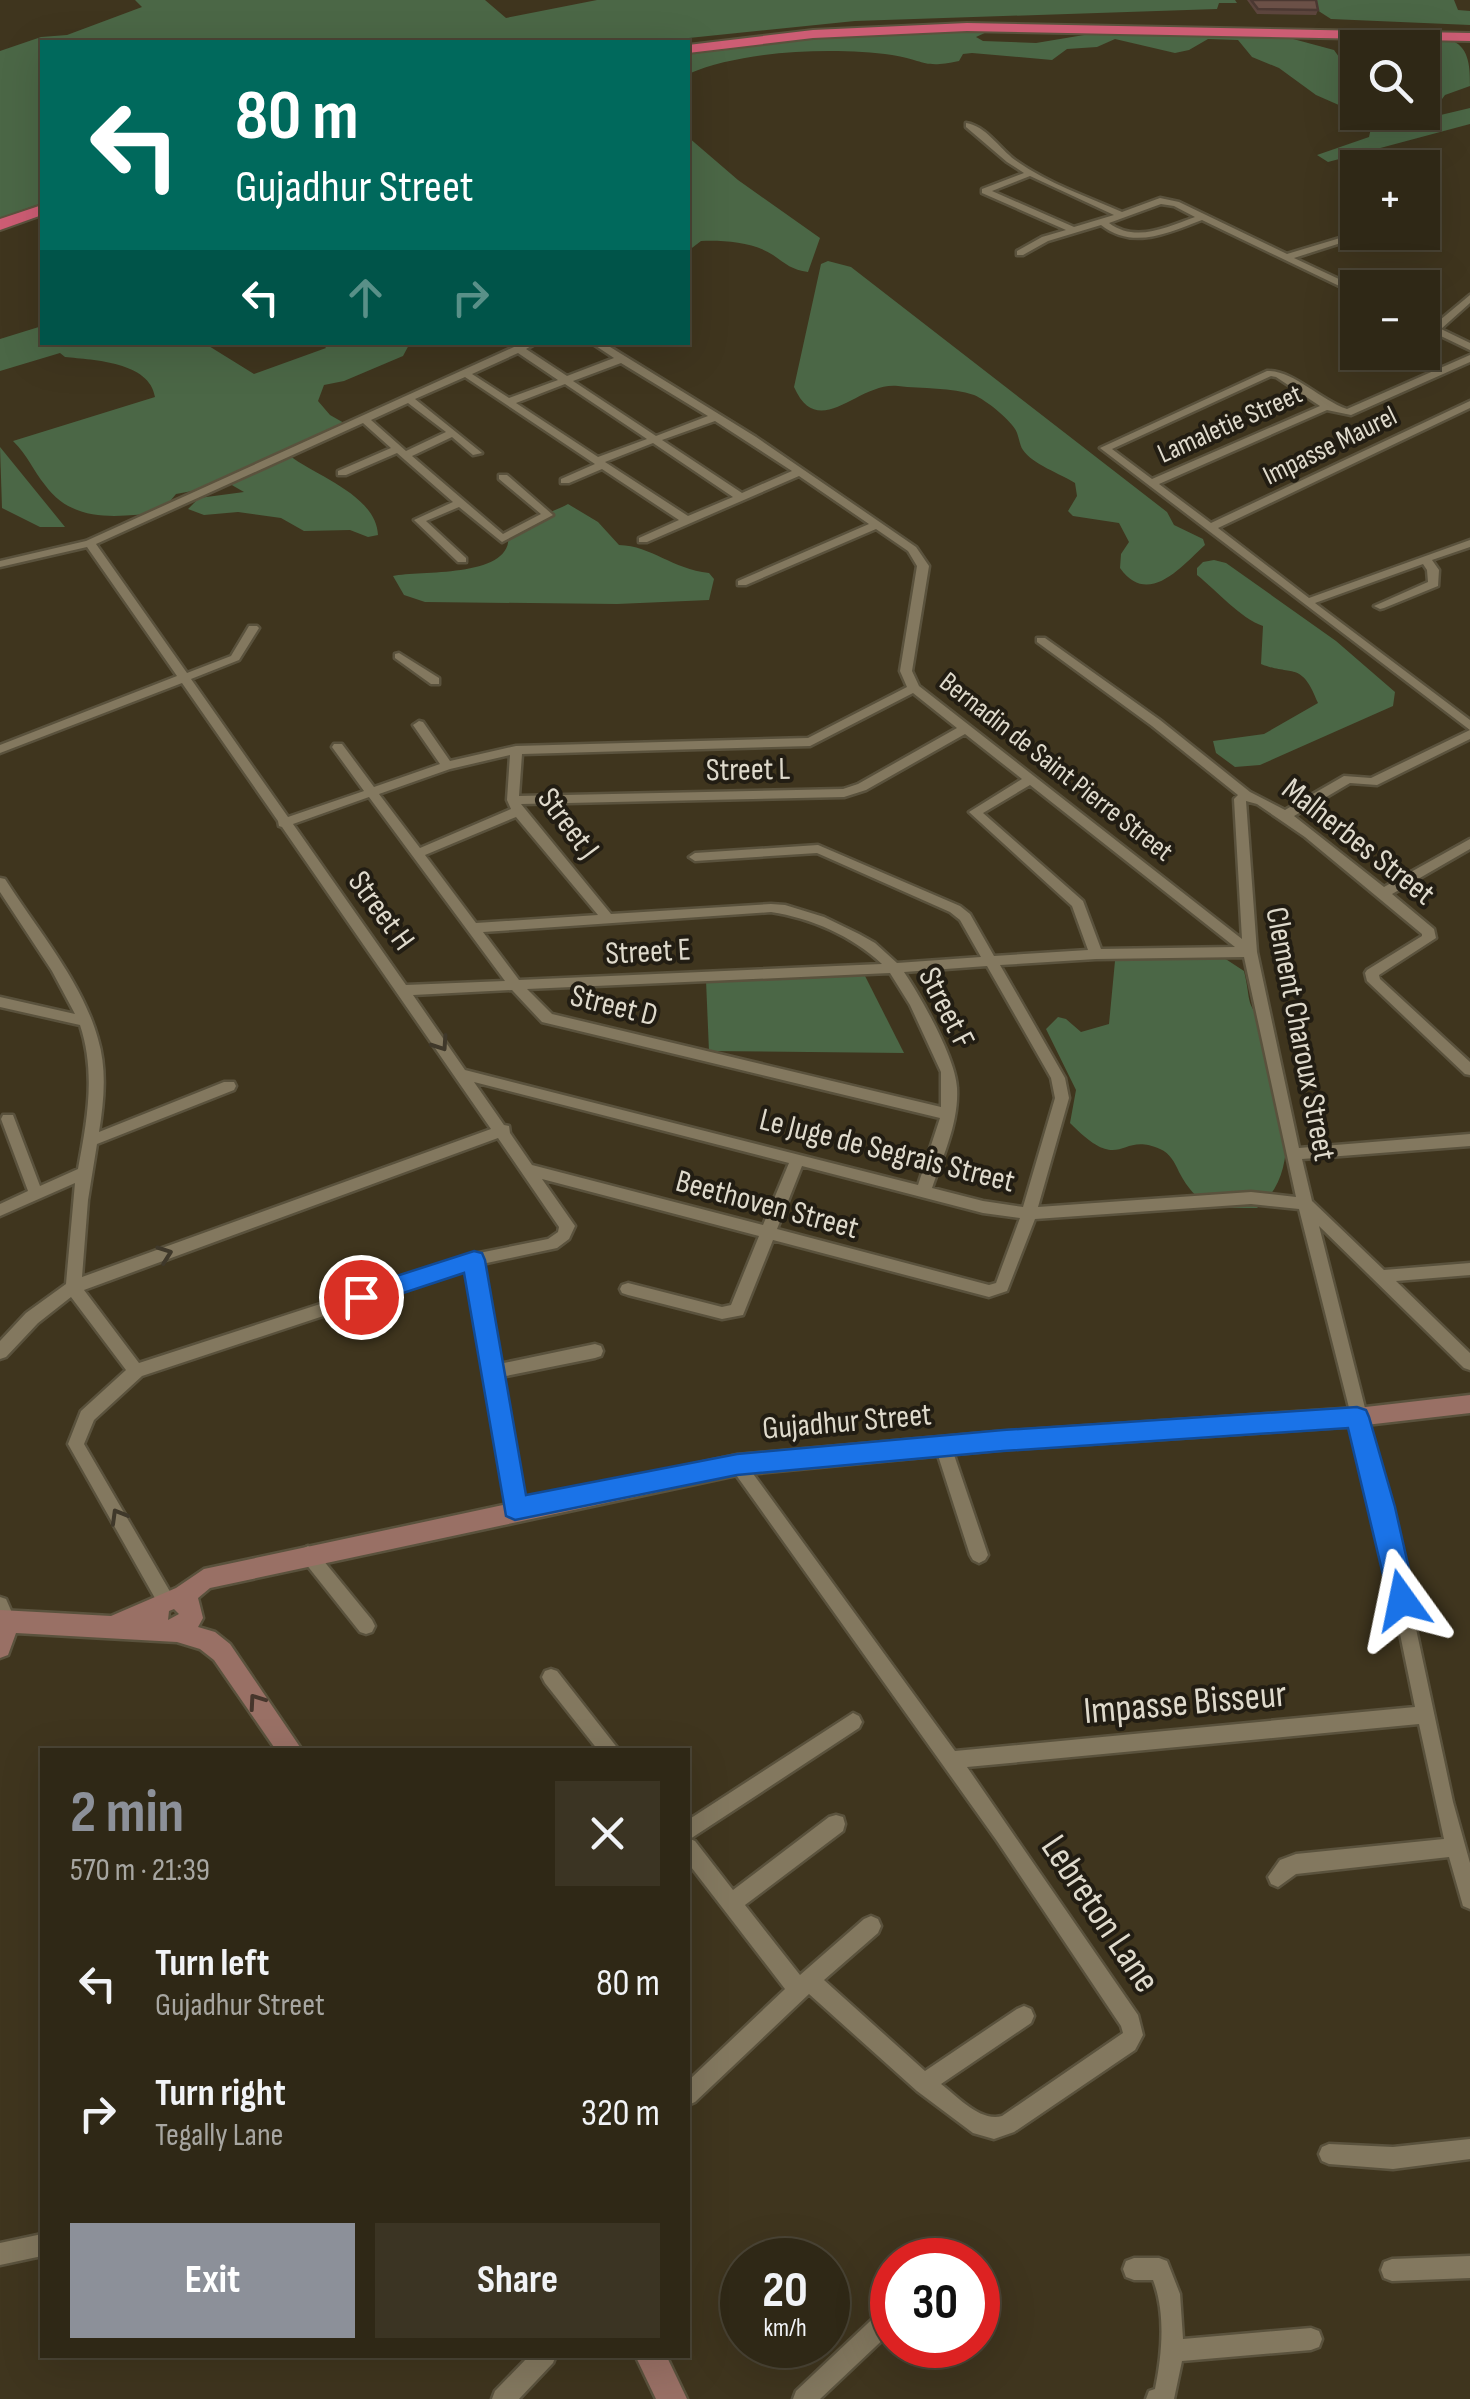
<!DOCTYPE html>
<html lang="en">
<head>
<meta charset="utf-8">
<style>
	:root { --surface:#2f2816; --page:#3b3423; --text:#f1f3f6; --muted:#a7a6a1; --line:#4a4435; --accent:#8c9099 }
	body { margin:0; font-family:"Sofia Sans Condensed",sans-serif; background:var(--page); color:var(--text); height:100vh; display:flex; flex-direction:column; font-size:38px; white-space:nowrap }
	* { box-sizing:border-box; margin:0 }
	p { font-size:32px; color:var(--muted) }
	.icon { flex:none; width:55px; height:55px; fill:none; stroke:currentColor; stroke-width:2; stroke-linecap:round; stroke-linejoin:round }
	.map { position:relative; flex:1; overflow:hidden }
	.panel { position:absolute; left:40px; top:1748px; width:650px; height:610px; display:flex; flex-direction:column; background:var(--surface); border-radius:0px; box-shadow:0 10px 40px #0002,0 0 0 2px var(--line) }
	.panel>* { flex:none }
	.hud { position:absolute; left:40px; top:40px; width:650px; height:305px; border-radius:0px; box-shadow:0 10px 40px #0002,0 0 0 2px var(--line); background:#00695c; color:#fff; overflow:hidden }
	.fabs { position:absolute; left:1340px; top:30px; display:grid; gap:20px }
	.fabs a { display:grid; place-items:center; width:100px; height:100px; border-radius:0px; background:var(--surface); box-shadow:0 10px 40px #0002,0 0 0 2px var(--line); font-size:50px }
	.speed { position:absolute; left:720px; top:2238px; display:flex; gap:20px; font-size:50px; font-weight:700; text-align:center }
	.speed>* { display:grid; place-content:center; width:130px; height:130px; border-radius:50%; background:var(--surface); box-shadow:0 10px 40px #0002,0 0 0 2px var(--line); line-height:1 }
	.speed small { font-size:25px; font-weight:400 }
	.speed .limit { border:15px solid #d22; background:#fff; color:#111 }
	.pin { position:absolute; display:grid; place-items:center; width:85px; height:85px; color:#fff; margin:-42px; border:5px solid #fff; border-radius:50%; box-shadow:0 2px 10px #0007 }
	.me { position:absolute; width:110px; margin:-55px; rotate:348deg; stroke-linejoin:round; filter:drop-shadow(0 0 8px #0008) }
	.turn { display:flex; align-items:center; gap:35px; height:210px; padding:0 30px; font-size:45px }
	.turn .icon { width:130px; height:130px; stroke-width:2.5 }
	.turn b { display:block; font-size:70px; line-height:85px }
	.lanes { display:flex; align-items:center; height:95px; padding:0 30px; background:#0003; justify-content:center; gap:50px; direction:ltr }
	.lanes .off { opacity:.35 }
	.round { display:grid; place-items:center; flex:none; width:105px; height:105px; border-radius:0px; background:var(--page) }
	.summary { display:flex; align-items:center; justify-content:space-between; height:170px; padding:0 30px }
	h1 { font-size:60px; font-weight:700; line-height:75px; color:var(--accent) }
	.button { display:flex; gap:20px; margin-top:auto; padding:20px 30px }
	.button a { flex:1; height:115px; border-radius:0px; background:var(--accent); color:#fff; font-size:40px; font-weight:700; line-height:115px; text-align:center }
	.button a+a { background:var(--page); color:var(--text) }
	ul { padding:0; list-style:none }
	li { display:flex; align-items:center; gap:30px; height:130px; padding:0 30px }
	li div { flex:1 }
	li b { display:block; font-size:38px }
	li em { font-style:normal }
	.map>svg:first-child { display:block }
	.green { fill:#4b6746 }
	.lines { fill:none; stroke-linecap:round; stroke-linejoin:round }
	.street-casing { stroke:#5a523d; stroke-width:5 }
	.secondary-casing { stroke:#5a523d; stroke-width:5 }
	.highway-casing { stroke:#5a523d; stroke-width:4 }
	.street { fill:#83785f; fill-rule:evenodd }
	.secondary { fill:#997065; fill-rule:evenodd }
	.highway { fill:#cd5d74; fill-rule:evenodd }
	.wall { fill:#5c453d }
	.building { fill:#6b5047; stroke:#4b3832; stroke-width:2.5 }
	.oneway { stroke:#3f382a }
	.oneway2 { stroke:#46362c }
	.route { fill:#1a73e8; stroke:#114b97; stroke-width:2.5 }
	.labels { text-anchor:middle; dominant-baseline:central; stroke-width:8; stroke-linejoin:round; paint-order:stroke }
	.far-street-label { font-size:28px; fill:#dfdacc; stroke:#221d13 }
	.street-label { font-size:32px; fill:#dfdacc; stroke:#221d13 }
	.near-street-label { font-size:38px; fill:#dfdacc; stroke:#221d13 }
</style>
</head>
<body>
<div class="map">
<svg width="1470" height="2399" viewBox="0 0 1470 2399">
	<rect width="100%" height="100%" fill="#3f351e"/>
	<g class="green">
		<polygon points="135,0 485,0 506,18 597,0 1235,0 1237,3 1219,3 1217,9 855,21 650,42 42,42 42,203 0,218 0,51 41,37 67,35 142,7"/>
		<polygon points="1317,0 1454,0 1458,10 1470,11 1470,25 1331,19 1317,10"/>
		<path d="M 989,31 L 976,37 L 983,41 L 1036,43 L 1090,34 L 1282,36 L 1334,50 L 1339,57 L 1342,83 L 1357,88 L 1358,112 L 1422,112 L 1422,48 L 1358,48 L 1357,81 L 1349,51 L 1339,38 L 1453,41 C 1470,49 1470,69 1470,86 L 1445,95 L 1428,118 L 1470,108 L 1470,124 L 1328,162 L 1317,155 L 1369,137 L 1371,128 L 1357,113 L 1316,95 L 1279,68 L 1252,57 L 1238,40 L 1208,39 L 1189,50 L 1175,53 L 1115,39 L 1097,47 L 1067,49 L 1052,60 L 972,53 L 963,54 L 959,61 C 922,69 925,60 892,55 C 834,47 744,50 688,74 L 688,53 L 711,49 L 858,35 Z"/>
		<path d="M 688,137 L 738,180 L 820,238 L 808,272 C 792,270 786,264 773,255 C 754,242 723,240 701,241 L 688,251 Z"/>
		<path d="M 828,261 L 851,267 L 1167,512 L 1174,525 L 1203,539 L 1205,545 C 1180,568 1148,607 1120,568 L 1121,554 L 1129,542 L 1119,523 L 1073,516 L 1068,511 L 1077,496 L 1075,483 C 1061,474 1032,464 1023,450 C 1019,444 1019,435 1015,429 C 1008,418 986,400 974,395 C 952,387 922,389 898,386 C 858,381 819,443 794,387 L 821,264 Z"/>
		<path d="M 42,326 L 42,342 L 204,343 L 254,374 L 326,348 L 322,343 L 410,343 L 403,356 L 344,381 L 324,385 L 318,401 L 330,415 L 344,423 L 290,456 C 316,476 376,495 378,535 L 368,537 L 350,530 L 304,531 L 281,518 L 238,512 L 204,515 L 188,509 L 199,498 L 244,492 L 230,484 L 176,494 L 161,512 C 119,517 73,524 45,485 C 33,470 28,456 13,441 L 155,397 C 150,362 94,360 65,357 L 60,353 L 0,371 L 0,339 Z"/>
		<polygon points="0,447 65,527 40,527 2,508"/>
		<path d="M 568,504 L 598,522 L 619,545 C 652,546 672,569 709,573 L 714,579 L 709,600 L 617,604 L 425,602 L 404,595 L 393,576 C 421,570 516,579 508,533 C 517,524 553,512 568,504 Z"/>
		<path d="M 1214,560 L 1226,563 L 1336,641 L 1395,692 L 1393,706 L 1260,765 L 1235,767 L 1216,753 L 1213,741 L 1264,734 L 1318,703 C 1301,660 1293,677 1261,664 L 1263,626 C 1240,618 1217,591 1197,575 L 1197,568 L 1203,562 Z"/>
		<path d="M 1149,954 L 1221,956 L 1244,971 C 1252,1003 1243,1004 1272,1029 C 1279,1083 1308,1170 1257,1208 C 1218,1208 1199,1210 1179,1172 C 1175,1163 1170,1153 1160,1149 C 1118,1130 1123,1177 1070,1123 L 1076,1090 L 1046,1029 L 1058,1017 L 1066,1019 L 1081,1032 L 1109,1024 L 1115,961 Z"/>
		<polygon points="863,972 904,1053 709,1051 706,980"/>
	</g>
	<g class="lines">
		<g class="street-casing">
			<g id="street">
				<path d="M 966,123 C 986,126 999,148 1015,160 C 1047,183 1086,196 1122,212 L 1160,198 L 1179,202 L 1287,254 L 1360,232 L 1375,232 L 1294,258 L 1358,288 L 1358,295 L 1202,220 C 1168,233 1133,250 1101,225 L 1048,241 L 1023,255 L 1017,255 L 1017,251 L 1042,237 L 1066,230 L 982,193 L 982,189 L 1024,173 L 1007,162 L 966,127 ZM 1030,176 L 1114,215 L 1074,227 L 992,191 ZM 1161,204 L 1174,206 L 1195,217 C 1167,227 1136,243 1109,223 Z"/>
				<polygon points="1425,202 1432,204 1422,210 1422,203"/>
				<polygon points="1470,295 1470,303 1441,329 1470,343 1470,350 1422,327 1422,320 1434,325"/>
				<path d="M 525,342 L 538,342 L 526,349 L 567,376 L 614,358 L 590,342 L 602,342 L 756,437 L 916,547 L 929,566 L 912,671 L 919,686 L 1242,939 L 1234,799 L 1238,795 L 1152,726 L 1037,642 L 1037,638 L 1045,638 L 1160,720 L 1250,792 L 1285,810 L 1344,776 L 1371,778 L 1470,730 L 1470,739 L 1377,785 L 1350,783 L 1294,816 L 1384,887 L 1470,839 L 1470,849 L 1392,894 L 1434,929 L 1436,938 L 1379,975 L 1380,979 L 1470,1062 L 1470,1075 L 1465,1074 L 1367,981 L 1365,973 L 1367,970 L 1422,936 L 1422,934 L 1305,837 L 1257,804 L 1246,801 L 1257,952 L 1299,1148 L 1470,1134 L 1470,1146 L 1302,1159 L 1312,1201 L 1384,1270 L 1470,1263 L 1470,1275 L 1396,1281 L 1470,1353 L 1470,1370 L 1464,1368 L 1319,1226 L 1390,1507 L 1453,1802 L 1470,1863 L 1470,1909 L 1463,1906 L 1449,1857 L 1296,1874 L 1278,1887 L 1271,1884 L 1268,1877 L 1280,1860 L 1296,1854 L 1444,1839 L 1419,1724 L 967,1767 L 1138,2015 L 1143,2035 L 1135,2050 L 1014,2132 L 994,2139 L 973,2133 L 917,2091 L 809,1994 L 695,2102 L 688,2105 L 688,2081 L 785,1989 L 688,1863 L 688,1820 L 853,1713 L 859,1716 L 862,1722 L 859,1728 L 690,1839 L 695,1841 L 733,1890 L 829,1817 L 836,1815 L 843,1817 L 845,1824 L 843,1831 L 745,1905 L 800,1975 L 864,1919 L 871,1916 L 878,1919 L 881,1926 L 878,1933 L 824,1980 L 925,2071 L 1017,2009 L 1024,2006 L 1031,2009 L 1034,2016 L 1031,2023 L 941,2084 C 958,2097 980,2122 1002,2116 L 1123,2033 L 1121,2026 L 997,1841 L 729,1465 L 731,1460 L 737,1458 L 743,1460 L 955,1751 L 1415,1707 L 1374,1507 L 1299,1209 L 1251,1204 L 1035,1219 L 1007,1291 L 989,1297 L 773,1240 L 743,1315 L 722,1319 L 628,1295 L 622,1293 L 620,1289 L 622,1285 L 628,1283 L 722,1307 L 731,1305 L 759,1236 L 542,1179 L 575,1226 L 569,1239 L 557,1248 L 482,1264 L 499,1364 L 595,1344 L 601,1346 L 603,1351 L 601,1356 L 595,1358 L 501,1377 L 523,1508 L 521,1513 L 515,1515 L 509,1513 L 507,1508 L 468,1268 L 142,1376 L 94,1420 L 84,1444 L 172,1595 L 175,1601 L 172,1607 L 166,1609 L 160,1607 L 68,1444 L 81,1411 L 126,1370 L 71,1297 L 38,1323 L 6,1357 L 0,1359 L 0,1341 L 26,1313 L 66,1284 L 75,1183 L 0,1216 L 0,1204 L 28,1191 L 1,1119 L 3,1115 L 13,1115 L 40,1186 L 78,1169 C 87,1121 96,1073 80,1025 L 0,1007 L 0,997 L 75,1014 L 52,971 L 0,892 L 0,878 L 5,879 C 36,928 83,983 98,1039 C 107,1069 104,1101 99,1132 L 224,1082 L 234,1082 L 236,1086 L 234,1090 L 97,1144 L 88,1200 L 82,1277 L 491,1129 L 282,827 L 279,826 L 278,821 L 182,683 L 0,753 L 0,745 L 177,676 L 87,547 L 0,567 L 0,561 L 86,541 ZM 518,353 L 558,380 L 509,398 L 472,374 ZM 621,363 L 708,416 L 656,436 L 573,381 ZM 465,377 L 595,464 L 561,479 L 561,483 L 569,483 L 602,469 L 679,520 L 639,538 L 639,542 L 647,542 L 799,476 L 869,524 L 738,581 L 738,585 L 746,585 L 876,529 L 908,551 L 917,566 L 900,671 L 907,687 L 808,738 L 516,746 L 450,761 L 423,722 L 419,721 L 413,725 L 440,764 L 374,787 L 342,744 L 334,744 L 332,747 L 364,791 L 288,817 L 191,679 L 239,660 L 259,628 L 257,626 L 249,626 L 231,656 L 187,673 L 96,544 L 363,423 L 391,448 L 338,471 L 338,475 L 346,475 L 397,453 L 453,502 L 414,520 L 458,562 L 466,562 L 466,558 L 426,521 L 459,507 L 502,542 L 553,515 L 507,475 L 499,475 L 499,479 L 541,514 L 503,534 L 412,456 L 452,437 L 473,455 L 482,453 L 415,399 ZM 565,384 L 647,439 L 598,457 L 516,403 ZM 408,403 L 446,432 L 406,451 L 371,420 ZM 715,421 L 792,471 L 742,493 L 662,440 ZM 653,443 L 733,497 L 688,516 L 605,462 ZM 913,693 L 957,728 L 858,784 L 843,789 L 519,796 L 522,754 L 810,746 ZM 965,734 L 1022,779 L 969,812 L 1072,906 L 1088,950 L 994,956 L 970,914 L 960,906 L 818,845 L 695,853 L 689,857 L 695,861 L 817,853 L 950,912 L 960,920 L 981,957 L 897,963 L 875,943 L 859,934 L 824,917 L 785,905 L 771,904 L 611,914 L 521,804 L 844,797 L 866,790 ZM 510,755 L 507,800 L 511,809 L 420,848 L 379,794 L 450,769 ZM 1030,785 L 1235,947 L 1101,949 L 1083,901 L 983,813 ZM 369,797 L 505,981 L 406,985 L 293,824 ZM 516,817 L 598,915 L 476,923 L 425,855 ZM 771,912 C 811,918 852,936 882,964 L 519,980 L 483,932 ZM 1244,957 L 1296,1197 L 1251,1192 L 1038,1207 L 1069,1098 L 1065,1078 L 1000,965 L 1096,959 ZM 987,966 L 1051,1078 L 1055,1098 L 1023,1207 L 983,1201 L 932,1188 C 943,1156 959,1122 957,1088 C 956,1059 921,997 904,972 ZM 890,973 L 910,1005 L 941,1072 L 941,1107 L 552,1014 L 527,989 ZM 512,990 L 542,1022 L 940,1118 L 918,1185 L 465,1070 L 413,995 ZM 474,1082 L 789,1163 L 763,1225 L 532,1165 L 510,1133 L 509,1126 L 504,1125 ZM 498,1138 L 559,1227 L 558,1232 L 548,1239 L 474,1254 L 139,1363 L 84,1290 ZM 802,1166 L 983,1213 L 1020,1218 L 996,1283 L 989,1285 L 777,1229 Z"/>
				<path d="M 1470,355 L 1470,362 L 1351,415 L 1327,410 L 1159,484 L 1211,523 L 1470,401 L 1470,408 L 1218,528 L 1309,598 L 1470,540 L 1470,547 L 1432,560 L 1439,570 L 1438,586 L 1384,608 L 1380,609 L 1374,606 L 1428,582 L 1427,570 L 1423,564 L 1315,603 L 1470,720 L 1470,730 L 1100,448 L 1267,371 C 1293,370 1320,400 1347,409 ZM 1271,376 L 1276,377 L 1320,406 L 1152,479 L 1112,449 Z"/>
				<polygon points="399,653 439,678 439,684 431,684 395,658 395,654"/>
				<polygon points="943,1439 949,1441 951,1446 988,1555 985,1560 979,1563 973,1560 970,1555 935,1446 937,1441"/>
				<polygon points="308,1546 314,1549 372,1620 375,1626 372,1632 366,1634 360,1632 302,1559 299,1554 302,1549"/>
				<polygon points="0,1597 6,1599 16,1622 13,1628 0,1633"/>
				<polygon points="551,1669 557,1671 619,1750 598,1750 545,1683 542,1677 545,1671"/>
				<polygon points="1470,2139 1470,2159 1393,2169 1329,2164 1322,2161 1319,2154 1322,2147 1329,2144 1393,2147"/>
				<polygon points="42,2234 42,2256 0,2265 0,2243"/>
				<polygon points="1470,2256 1470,2278 1392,2281 1384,2278 1381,2270 1384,2262 1392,2259"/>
				<path d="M 1134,2258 L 1159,2258 L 1167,2261 L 1180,2294 L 1183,2339 L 1311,2328 L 1319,2331 L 1322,2339 L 1319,2347 L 1311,2350 L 1182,2361 L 1174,2399 L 1146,2399 L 1149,2391 L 1155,2389 C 1162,2355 1166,2313 1153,2280 L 1134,2280 L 1126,2277 L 1123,2269 L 1126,2261 Z"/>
				<polygon points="892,2305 892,2331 820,2399 793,2399 796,2391 884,2308"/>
				<polygon points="530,2355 556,2355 553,2363 519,2399 492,2399 495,2391"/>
			</g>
		</g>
		<g class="secondary-casing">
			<g id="secondary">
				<path d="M 1470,1395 L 1470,1413 L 1357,1426 L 997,1450 L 737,1475 L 210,1588 L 198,1598 L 203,1618 L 198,1627 L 215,1632 L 230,1644 L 302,1750 L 276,1750 L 214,1660 L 200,1649 L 177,1642 L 16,1633 L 8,1655 L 0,1658 L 0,1610 L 111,1616 L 176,1588 L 204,1569 L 737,1455 L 997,1432 L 1357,1408 ZM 174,1609 L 179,1614 L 168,1620 L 169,1611 Z"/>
				<polygon points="635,2355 666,2355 687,2399 656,2399"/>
			</g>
		</g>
		<g class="highway-casing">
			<g id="highway">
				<polygon points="967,23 1470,33 1470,41 967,31 813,38 688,53 688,45 813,30"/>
				<polygon points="42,205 42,215 0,230 0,219"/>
			</g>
		</g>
		<use href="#street" class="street"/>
		<use href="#secondary" class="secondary"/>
		<use href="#highway" class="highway"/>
	</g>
	<polygon class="wall" points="1247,0 1316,0 1318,10 1316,15 1257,14"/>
	<polygon class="building" points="1251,0 1316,0 1318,10 1258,9"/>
	<defs><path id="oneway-chevron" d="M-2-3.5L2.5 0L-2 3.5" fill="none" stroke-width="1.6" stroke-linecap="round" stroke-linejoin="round" transform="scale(2.5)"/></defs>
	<g class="oneway">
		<use href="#oneway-chevron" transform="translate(441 1044) rotate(56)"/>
		<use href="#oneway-chevron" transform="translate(165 1254) rotate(-20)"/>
		<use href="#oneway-chevron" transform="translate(118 1516) rotate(-120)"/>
	</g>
	<use class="oneway2" href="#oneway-chevron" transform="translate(256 1701) rotate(-125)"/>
	<polygon class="route" points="474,1251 482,1253 485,1260 526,1495 737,1454 1003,1430 1357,1407 1366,1410 1369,1417 1395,1507 1416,1600 1412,1609 1402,1612 1393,1609 1389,1600 1348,1428 1003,1451 737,1475 515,1520 506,1516 464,1273 361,1307 353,1304 349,1297 353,1290"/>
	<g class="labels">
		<g class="far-street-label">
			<text transform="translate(1230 424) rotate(-24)">Lamaletie Street</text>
			<text transform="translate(1330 446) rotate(-26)">Impasse Maurel</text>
			<text transform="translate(1056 767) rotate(38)">Bernadin de Saint Pierre Street</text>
		</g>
		<g class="street-label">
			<text transform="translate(748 770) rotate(-1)">Street L</text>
			<text transform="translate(568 824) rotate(53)">Street J</text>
			<text transform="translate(1358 842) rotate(38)">Malherbes Street</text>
			<text transform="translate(381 911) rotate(54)">Street H</text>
			<text transform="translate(648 952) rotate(-3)">Street E</text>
			<text transform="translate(614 1006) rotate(14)">Street D</text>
			<text transform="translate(946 1008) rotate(63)">Street F</text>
			<text transform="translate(1300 1034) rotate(79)">Clement Charoux Street</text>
			<text transform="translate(887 1151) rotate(14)">Le Juge de Segrais Street</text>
			<text transform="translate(767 1205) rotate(15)">Beethoven Street</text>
			<text transform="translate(847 1422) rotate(-5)">Gujadhur Street</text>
		</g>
		<g class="near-street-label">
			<text transform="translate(1185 1703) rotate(-5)">Impasse Bisseur</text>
			<text transform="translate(1100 1914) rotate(56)">Lebreton Lane</text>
		</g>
	</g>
</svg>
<div class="fabs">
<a><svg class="icon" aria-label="search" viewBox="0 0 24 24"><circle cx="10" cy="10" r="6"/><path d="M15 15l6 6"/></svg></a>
<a>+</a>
<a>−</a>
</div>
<div class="speed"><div>20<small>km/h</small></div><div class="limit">30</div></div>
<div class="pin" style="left:361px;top:1297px;background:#d93025"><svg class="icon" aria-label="arrive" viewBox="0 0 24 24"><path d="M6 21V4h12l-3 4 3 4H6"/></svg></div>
<svg class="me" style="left:1402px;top:1600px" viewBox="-20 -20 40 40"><path d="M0-17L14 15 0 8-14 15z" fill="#1a73e8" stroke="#fff" stroke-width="4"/></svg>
<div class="hud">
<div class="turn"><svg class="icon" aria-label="left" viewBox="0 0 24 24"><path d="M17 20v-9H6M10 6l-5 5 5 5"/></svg><div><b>80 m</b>Gujadhur Street</div></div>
<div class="lanes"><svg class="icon" aria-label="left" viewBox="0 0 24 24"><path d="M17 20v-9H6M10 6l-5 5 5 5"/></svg><svg class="icon off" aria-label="ahead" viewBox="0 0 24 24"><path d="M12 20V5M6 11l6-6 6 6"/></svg><svg class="icon off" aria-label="right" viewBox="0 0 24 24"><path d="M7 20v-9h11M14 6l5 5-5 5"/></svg></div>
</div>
<section class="panel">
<div class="summary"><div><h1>2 min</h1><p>570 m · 21:39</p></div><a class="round"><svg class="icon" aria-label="close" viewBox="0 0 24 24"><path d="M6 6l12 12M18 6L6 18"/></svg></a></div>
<ul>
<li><svg class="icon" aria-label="left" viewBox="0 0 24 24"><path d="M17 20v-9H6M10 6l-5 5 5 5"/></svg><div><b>Turn left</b><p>Gujadhur Street</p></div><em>80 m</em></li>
<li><svg class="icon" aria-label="right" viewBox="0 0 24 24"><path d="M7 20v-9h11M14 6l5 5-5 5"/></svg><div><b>Turn right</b><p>Tegally Lane</p></div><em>320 m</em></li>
</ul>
<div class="button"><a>Exit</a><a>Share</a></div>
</section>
</div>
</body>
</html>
